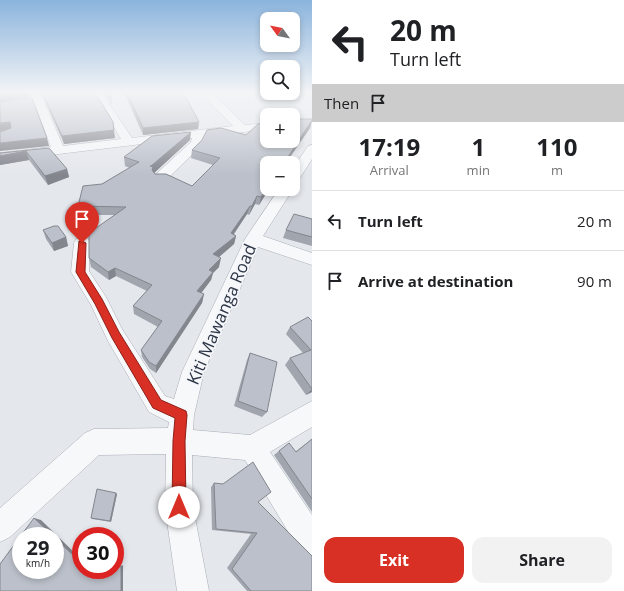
<!DOCTYPE html>
<html lang="en">
<head>
<meta charset="utf-8">
<style>
	:root { --surface:#fff; --page:#f2f2f2; --text:#202124; --muted:#757577; --line:#e0e0e0; --accent:#d93025 }
	body { margin:0; font-family:"Open Sans",sans-serif; background:var(--page); color:var(--text); height:100vh; display:flex; flex-direction:column; font-size:15px; white-space:nowrap }
	* { box-sizing:border-box; margin:0 }
	p { font-size:13px; color:var(--muted) }
	.icon { flex:none; width:22px; height:22px; fill:none; stroke:currentColor; stroke-width:2; stroke-linecap:round; stroke-linejoin:round }
	.map { position:relative; flex:1; overflow:hidden }
	.panel { display:flex; flex-direction:column; background:var(--surface); width:312px }
	.panel>* { flex:none }
	.top-card { background:#fff; color:var(--text); overflow:hidden }
	.needle { width:26px; rotate:303deg }
	.controls { position:absolute; left:260px; top:12px; display:grid; gap:8px }
	.controls a { display:grid; place-items:center; width:40px; height:40px; border-radius:8px; background:var(--surface); box-shadow:0 2px 6px #0003; font-size:20px }
	.speed { position:absolute; left:12px; top:527px; display:flex; gap:8px; font-size:20px; font-weight:700; text-align:center }
	.speed>* { display:grid; place-content:center; width:52px; height:52px; border-radius:50%; background:var(--surface); box-shadow:0 2px 6px #0003; line-height:1 }
	.speed small { font-size:10px; font-weight:400 }
	.speed .limit { border:6px solid #d22; background:#fff; color:#111 }
	.pin { position:absolute; display:grid; place-items:center; width:34px; height:34px; color:#fff; margin:-41px -17px; border-radius:50% 50% 50% 0; rotate:-45deg; box-shadow:0 0 4px #0007 }
	.pin .icon { rotate:45deg }
	.me { position:absolute; width:44px; margin:-22px; rotate:0deg; stroke-linejoin:round; filter:drop-shadow(0 0 3px #0008) }
	.turn { display:flex; align-items:center; gap:14px; height:84px; padding:0 12px; font-size:18px }
	.turn .icon { width:52px; height:52px; stroke-width:2.5 }
	.turn b { display:block; font-size:28px; line-height:34px }
	.then { display:flex; align-items:center; height:38px; padding:0 12px; background:#0003; gap:8px; font-size:15px }
	.eta { display:flex; justify-content:space-evenly; align-items:center; height:68px; text-align:center }
	.eta b { font-size:24px; font-weight:700; line-height:28px }
	.cta { display:flex; gap:8px; margin-top:auto; padding:8px 12px }
	.cta a { flex:1; height:46px; border-radius:12px; background:var(--accent); color:#fff; font-size:16px; font-weight:700; line-height:46px; text-align:center }
	.cta a+a { background:var(--page); color:var(--text) }
	ul { padding:0; list-style:none }
	li { display:flex; align-items:center; gap:12px; height:60px; padding:0 12px; border-top:1px solid var(--line) }
	li div { flex:1 }
	li b { display:block; font-size:15px }
	li em { font-style:normal }
	main { display:flex; flex:1; min-height:0 }
	.map>svg:first-child { display:block }
	.lines { fill:none; stroke-linecap:round; stroke-linejoin:round }
	.street-casing { stroke:#a9aeb7; stroke-width:1 }
	.street { fill:#f7f8fa; fill-rule:evenodd }
	.wall { fill:#a1a5ae }
	.shaded-wall { fill:#83868d }
	.building { fill:#bbc0ca; stroke:#83868d }
	.route { fill:#d93025; stroke:#8d1f18 }
	.labels { text-anchor:middle; dominant-baseline:central; stroke-width:3.5; stroke-linejoin:round; paint-order:stroke }
	.near-street-label { font-size:17px; fill:#2b3445; stroke:#f4f6f9 }
</style>
</head>
<body>
<main>
<div class="map">
<svg width="312" height="591" viewBox="0 0 312 591">
	<rect width="100%" height="100%" fill="#e4e7ec"/>
	<g class="lines">
		<g class="street-casing">
			<g id="street">
				<polygon points="30,92 40,92 63,146 121,139 93,92 101,92 132,138 233,126 200,92 211,92 245,125 267,123 267,129 205,137 200,147 165,181 160,182 155,181 153,178 155,175 191,142 192,138 0,161 0,153 51,147"/>
				<polygon points="312,145 312,159 298,181 293,182 293,168 308,146"/>
				<polygon points="279,189 293,189 263,236 312,253 312,265 258,247 204,372 194,415 193,430 250,435 312,401 312,427 270,452 312,515 312,557 301,553 245,460 192,455 193,507 209,591 177,591 165,507 166,454 99,455 10,537 0,542 0,508 85,433 94,429 168,428 169,422 149,412 108,341 91,305 71,272 74,243 76,239 82,237 88,239 90,243 89,271 106,297 122,329 165,396 174,399 182,372 245,239"/>
			</g>
		</g>
		<use href="#street" class="street"/>
	</g>
	<g class="wall">
		<polygon points="41,92 95,92 115,138 64,144"/>
		<polygon points="103,92 111,92 112,105"/>
		<polygon points="124,92 183,92 199,122 198,129 143,135"/>
		<polygon points="296,119 312,119 312,121 310,128 267,189 269,189 259,205 255,204 249,215 247,214 234,234 236,236 234,244 219,257 219,267 213,273 211,280 201,293 204,294 202,303 156,373 150,369 142,357 141,350 158,327 134,314 133,306 147,291 116,276 109,280 91,267 89,258 114,215 80,215 78,206 102,184 130,168 125,166 124,157 190,140 154,173 155,174 192,186 213,165 191,158 192,150 246,135"/>
		<polygon points="49,148 67,169 69,177 48,185 29,160 0,165 0,153"/>
		<polygon points="312,219 312,246 283,238 286,230"/>
		<polygon points="43,230 66,237 68,246 54,251 46,239"/>
		<polygon points="312,321 312,392 306,395 285,365 290,358 303,353 286,334 290,327"/>
		<polygon points="250,353 267,412 262,417 234,406 247,360"/>
		<polygon points="312,439 312,512 274,455 289,443 295,452"/>
		<polygon points="214,483 258,502 312,591 247,591 227,568 251,534 212,530 211,487"/>
		<polygon points="117,494 111,522 92,519 91,518"/>
	</g>
	<g class="shaded-wall">
		<polygon points="11,92 29,92 30,97 0,102 0,94"/>
		<polygon points="312,120 310,128 286,163 284,163"/>
		<polygon points="10,122 12,130 0,131 0,123"/>
		<polygon points="113,122 115,138 64,144 62,136"/>
		<polygon points="199,122 198,129 143,135 143,128"/>
		<polygon points="191,132 190,140 153,174 153,176 151,166"/>
		<polygon points="47,138 49,146 0,151 0,143"/>
		<polygon points="26,151 29,160 0,165 0,156"/>
		<polygon points="67,169 69,177 48,185 45,176"/>
		<polygon points="267,188 267,189 269,189 259,205 261,197"/>
		<polygon points="257,196 255,204 249,215 252,206"/>
		<polygon points="250,206 247,214 229,241 231,233"/>
		<polygon points="236,236 234,244 212,263 213,254"/>
		<polygon points="66,237 68,246 54,251 52,243"/>
		<polygon points="221,258 219,267 213,273 211,280 196,300 197,291 209,270"/>
		<polygon points="115,268 116,276 109,280 108,272"/>
		<polygon points="204,294 202,303 156,373 156,366"/>
		<polygon points="312,389 312,392 306,395"/>
		<polygon points="116,493 117,494 111,522 110,521"/>
		<polygon points="34,518 41,520 81,559 81,563 55,538 55,536 53,536"/>
		<polygon points="123,565 123,591 121,591 121,566"/>
	</g>
	<g class="building">
		<polygon points="0,92 11,92 0,94"/>
		<polygon points="42,92 95,92 113,122 114,130 62,136"/>
		<polygon points="107,92 111,92 111,98"/>
		<polygon points="127,92 183,92 199,122 143,128"/>
		<polygon points="32,98 47,138 0,143 0,132 11,128 10,122 0,123 0,102"/>
		<polygon points="272,114 282,115 273,115"/>
		<polygon points="293,116 296,119 312,119 312,120 284,163 267,163 267,188 261,197 257,196 252,206 250,206 231,233 236,236 213,254 221,258 209,270 213,272 197,291 204,294 156,366 149,362 141,350 162,321 133,306 152,285 115,268 108,272 89,258 89,233 126,207 78,206 83,186 102,184 139,162 124,157 152,136 191,132 151,166 150,166 153,167 152,170 155,174 166,174 192,186 220,158 192,150 202,140 207,130 221,128 246,135 258,124 267,123 267,141 293,141"/>
		<polygon points="49,148 67,169 45,176 26,151 0,156 0,153"/>
		<polygon points="294,214 312,219 312,237 286,230"/>
		<polygon points="54,226 58,226 66,237 52,243 43,230"/>
		<polygon points="308,317 312,321 312,389 290,358 311,350 290,327"/>
		<polygon points="250,353 277,362 267,412 238,401"/>
		<polygon points="312,439 312,499 279,451 289,443 296,452"/>
		<polygon points="253,462 271,492 258,502 312,556 312,591 251,591 232,569 257,533 216,529 214,483 223,484"/>
		<polygon points="97,489 116,493 110,521 91,518"/>
		<polygon points="34,518 53,536 21,536 21,570 55,570 55,538 81,563 81,570 115,570 115,566 121,566 121,591 0,591 0,564"/>
	</g>
	<linearGradient id="sky" x2="0" y2="1"><stop stop-color="#8bb4dd"/><stop offset="0.53" stop-color="#f3f4f6"/><stop offset="1" stop-color="#f3f4f6" stop-opacity="0"/></linearGradient>
	<rect width="312" height="175" fill="url(#sky)"/>
	<polygon class="route" points="79,241 82,241 86,243 85,272 102,299 119,332 161,400 186,411 187,415 185,441 186,507 184,512 179,514 174,512 172,507 173,441 175,418 153,408 112,338 95,304 76,272"/>
	<g class="labels">
		<g class="near-street-label">
			<text transform="translate(221 314) rotate(-67)">Kiti Mawanga Road</text>
		</g>
	</g>
</svg>
<div class="controls">
<a><svg class="needle" viewBox="-14 -14 28 28"><path d="M0-13l5 13h-10z" fill="#e53935"/><path d="M0 13l5-13h-10z" fill="#757577"/></svg></a>
<a><svg class="icon" aria-label="search" viewBox="0 0 24 24"><circle cx="10" cy="10" r="6"/><path d="M15 15l6 6"/></svg></a>
<a>+</a>
<a>−</a>
</div>
<div class="speed"><div>29<small>km/h</small></div><div class="limit">30</div></div>
<div class="pin" style="left:82px;top:243px;background:#d93025"><svg class="icon" aria-label="arrive" viewBox="0 0 24 24"><path d="M6 21V4h12l-3 4 3 4H6"/></svg></div>
<svg class="me" style="left:179px;top:507px" viewBox="-20 -20 40 40"><circle r="19" fill="#fff"/><path d="M0-13L10 11 0 6-10 11z" fill="#d93025"/></svg>
</div>
<section class="panel">
<div class="top-card">
<div class="turn"><svg class="icon" aria-label="left" viewBox="0 0 24 24"><path d="M17 20v-9H6M10 6l-5 5 5 5"/></svg><div><b>20 m</b>Turn left</div></div>
<div class="then">Then<svg class="icon" aria-label="arrive" viewBox="0 0 24 24"><path d="M6 21V4h12l-3 4 3 4H6"/></svg></div>
</div>
<div class="eta">
<div><b>17:19</b><p>Arrival</p></div>
<div><b>1</b><p>min</p></div>
<div><b>110</b><p>m</p></div>
</div>
<ul>
<li><svg class="icon" aria-label="left" viewBox="0 0 24 24"><path d="M17 20v-9H6M10 6l-5 5 5 5"/></svg><div><b>Turn left</b></div><em>20 m</em></li>
<li><svg class="icon" aria-label="arrive" viewBox="0 0 24 24"><path d="M6 21V4h12l-3 4 3 4H6"/></svg><div><b>Arrive at destination</b></div><em>90 m</em></li>
</ul>
<div class="cta"><a>Exit</a><a>Share</a></div>
</section>
</main>
</body>
</html>
